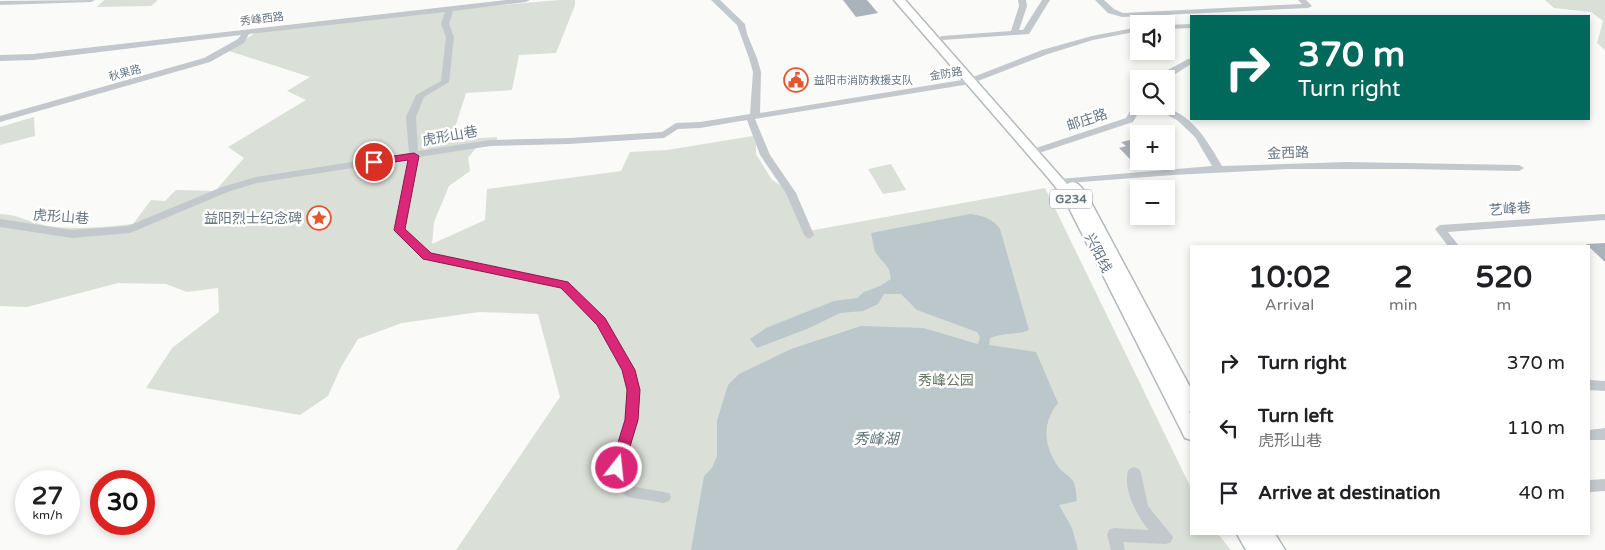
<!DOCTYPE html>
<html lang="en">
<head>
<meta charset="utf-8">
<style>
	:root { --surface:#fff; --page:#f2f2f2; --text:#202124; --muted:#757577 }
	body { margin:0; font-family:"Varela Round","Noto Sans SC",sans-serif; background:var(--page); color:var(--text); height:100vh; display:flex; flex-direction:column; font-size:19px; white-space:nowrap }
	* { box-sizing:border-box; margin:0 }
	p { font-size:16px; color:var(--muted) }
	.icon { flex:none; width:28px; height:28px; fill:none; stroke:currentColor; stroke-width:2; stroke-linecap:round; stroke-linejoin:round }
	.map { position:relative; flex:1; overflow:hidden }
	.panel { position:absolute; left:1190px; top:245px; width:400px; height:290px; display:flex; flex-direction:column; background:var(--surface); border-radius:0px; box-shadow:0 2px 8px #0003 }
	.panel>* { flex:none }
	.hud { position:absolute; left:1190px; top:15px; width:400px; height:105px; border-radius:0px; box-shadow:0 2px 8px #0003; background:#00695c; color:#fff; overflow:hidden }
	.fabs { position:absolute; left:1130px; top:15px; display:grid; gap:10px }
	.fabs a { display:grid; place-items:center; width:45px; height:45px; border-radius:0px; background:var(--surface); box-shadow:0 2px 8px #0003; font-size:25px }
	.speed { position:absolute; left:15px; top:470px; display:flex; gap:10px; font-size:25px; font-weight:700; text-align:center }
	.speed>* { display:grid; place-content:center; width:65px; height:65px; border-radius:50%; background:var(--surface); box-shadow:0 2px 8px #0003; line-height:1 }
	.speed small { font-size:12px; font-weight:400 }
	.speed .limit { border:8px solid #d22; background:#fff; color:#111 }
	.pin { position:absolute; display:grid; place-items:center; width:42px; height:42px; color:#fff; margin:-21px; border:2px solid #fff; border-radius:50%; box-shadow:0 1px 5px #0007 }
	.me { position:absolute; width:55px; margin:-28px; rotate:16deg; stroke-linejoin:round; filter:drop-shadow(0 0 4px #0008) }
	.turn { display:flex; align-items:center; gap:18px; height:105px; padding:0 25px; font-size:22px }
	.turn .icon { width:65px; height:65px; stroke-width:2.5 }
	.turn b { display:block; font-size:35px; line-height:42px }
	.eta { display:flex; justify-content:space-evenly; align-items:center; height:85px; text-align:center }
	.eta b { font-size:30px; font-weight:700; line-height:35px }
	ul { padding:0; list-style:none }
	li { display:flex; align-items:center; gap:15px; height:65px; padding:0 25px }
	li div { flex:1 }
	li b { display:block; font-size:19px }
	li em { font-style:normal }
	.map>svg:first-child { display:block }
	.green { fill:#dadfd7 }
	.water { fill:#bbc7cb }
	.building { fill:#aab3b9 }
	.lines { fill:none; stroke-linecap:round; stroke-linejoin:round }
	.highway-casing { stroke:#b4b9bd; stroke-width:3 }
	.minor { fill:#c3c8cc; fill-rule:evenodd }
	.highway { fill:#fff; fill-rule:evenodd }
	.route { fill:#db2777; stroke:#8e194d }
	.labels { text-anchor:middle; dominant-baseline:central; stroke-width:5; stroke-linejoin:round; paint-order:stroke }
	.far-street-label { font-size:11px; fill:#657683; stroke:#fff }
	.far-poi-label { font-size:11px; fill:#657683; stroke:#fff; text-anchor:start }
	.shield { fill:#fff; stroke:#939fa8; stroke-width:1 }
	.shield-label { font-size:12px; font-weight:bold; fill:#657683 }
	.street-label { font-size:14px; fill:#657683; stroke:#fff }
	.poi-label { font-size:14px; fill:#657683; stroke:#fff; text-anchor:end }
	.park-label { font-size:14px; fill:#687a64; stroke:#fff }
	.water-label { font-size:15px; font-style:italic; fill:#60757c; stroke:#fff }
</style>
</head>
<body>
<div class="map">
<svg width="1605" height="550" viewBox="0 0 1605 550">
	<rect width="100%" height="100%" fill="#fafaf8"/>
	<g class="green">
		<polygon points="104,0 158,0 151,6 97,7"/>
		<path d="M 559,0 L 575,0 L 575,5 L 556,53 L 519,55 L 512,90 L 466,93 L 451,140 L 497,137 L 496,145 L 476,148 L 468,158 L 470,171 L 449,186 L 434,222 L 432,244 L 485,220 L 487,189 L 621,171 L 630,152 L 667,150 L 753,136 L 756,145 L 756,154 L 772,180 L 784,187 L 803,232 L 1045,188 L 1191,488 L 1191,534 L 1218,534 L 1231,550 L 456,550 L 560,397 L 538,314 L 479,312 L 402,323 L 358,339 L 341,367 L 328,396 L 300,415 L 146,388 L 172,348 L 219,312 L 218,288 L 187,292 L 166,284 L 118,283 L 27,307 L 0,306 L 0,214 C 18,214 30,223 48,226 C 77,230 105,227 133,224 L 151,200 L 165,201 L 176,190 L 215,191 L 244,158 L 228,147 L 306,100 L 287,91 L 310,77 L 229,51 L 255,33 L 447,10 Z"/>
		<polygon points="1545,0 1605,0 1605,50 1597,43 1603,21 1591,12 1554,8"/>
		<polygon points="34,117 35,136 0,145 0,127"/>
		<polygon points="891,164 906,190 883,194 868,169"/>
	</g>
	<path class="water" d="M 970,214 C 984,216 992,218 1000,229 L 1029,330 C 1016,335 1003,333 990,338 L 989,345 L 1036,352 L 1058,403 C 1041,424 1044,447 1059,468 C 1063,473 1070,476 1073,481 C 1076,486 1076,495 1077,501 L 1059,505 L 1072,528 L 1078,550 L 691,550 L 704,476 L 712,468 L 717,456 L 717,421 L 728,385 L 739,374 L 791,349 L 861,326 L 923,328 L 978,344 L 980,337 L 977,332 L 917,310 L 901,294 L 884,294 L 878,304 L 863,311 L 840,313 L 807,329 L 757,348 L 750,339 L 766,328 L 834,301 L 857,298 L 864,292 L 880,286 L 891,279 L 889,269 L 875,252 L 871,233 Z"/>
	<g class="building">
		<polygon points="843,0 867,0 878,13 856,17"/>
		<polygon points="1139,138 1139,168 1119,148 1126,146 1121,142"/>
		<polygon points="1605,243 1605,262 1586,244"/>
	</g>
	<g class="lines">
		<g class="highway-casing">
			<g id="highway">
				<path d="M 894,0 L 905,0 L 1067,184 C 1076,179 1080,186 1086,193 L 1191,389 L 1191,412 L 1189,411 L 1191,416 L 1191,440 L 1185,438 L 1064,198 L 1050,180 Z"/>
				<polygon points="1237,534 1275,534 1285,550 1246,550"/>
			</g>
		</g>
		<g class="minor">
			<polygon points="95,0 91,2 0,5 0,1"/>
			<polygon points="506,0 530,0 526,2 453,11 449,24 454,37 449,82 424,97 416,117 418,151 490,140 569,138 662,132 676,123 700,122 750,114 753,72 749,58 737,25 711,0 720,0 745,24 747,34 757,58 761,72 760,113 968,79 1042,50 1092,36 1139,27 1139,31 1093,40 1048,54 970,84 755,119 770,155 796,193 814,235 809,239 804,235 786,193 760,155 747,120 700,128 678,129 664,138 569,144 490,146 419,157 405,229 430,253 568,282 605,318 635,370 639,390 638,420 624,469 625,479 636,487 669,493 671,497 669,501 664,503 628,497 614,486 612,482 610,469 624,420 627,390 623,370 597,324 560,288 423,259 395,233 394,230 409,159 257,183 230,191 130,233 72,238 0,227 0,219 72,230 128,226 222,187 256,177 409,153 406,117 416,95 441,81 446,37 441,24 445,12 249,34 244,43 210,62 0,122 0,116 204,58 238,39 241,35 33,60 0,61 0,55 33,54"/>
			<polygon points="1018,0 1026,0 1027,6 1019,30 1023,30 1042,0 1050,0 1029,34 942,40 938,38 942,36 1011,31 1019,6"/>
			<polygon points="1095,0 1104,0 1114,9 1123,13 1302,4 1298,0 1306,0 1312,6 1308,8 1122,17 1108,13"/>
			<polygon points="1191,24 1191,28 1166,29 1166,25"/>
			<polygon points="1188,59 1191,59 1191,64 1166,80 1158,79 1164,72"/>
			<polygon points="1139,100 1139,106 1142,106 1133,122 1036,154 1030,154 1028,152 1030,150 1126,118 1136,101"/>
			<path d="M 1150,106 C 1188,106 1205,137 1222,166 L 1346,162 L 1519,165 L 1524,168 L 1519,171 L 1404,169 L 1289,169 L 1173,175 L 1055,184 L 1054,182 L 1059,179 L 1212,166 L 1195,137 L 1177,120 Z"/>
			<polygon points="1605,214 1605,220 1448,232 1459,246 1448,246 1435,229 1440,225"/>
			<polygon points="1589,380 1605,381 1605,391 1589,390"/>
			<polygon points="1605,428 1605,440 1589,440 1589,430"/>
			<path d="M 1134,467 L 1139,469 L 1141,473 L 1148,506 L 1173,537 L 1171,542 L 1166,544 L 1123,542 L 1125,550 L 1111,550 L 1107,535 L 1109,530 L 1114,528 L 1149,530 C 1137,517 1121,485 1129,469 Z"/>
			<polygon points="1605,479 1605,491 1589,492 1589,480"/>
		</g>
		<use href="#highway" class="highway"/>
	</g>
	<polygon class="route" points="414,153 419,156 405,229 431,253 568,282 605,318 635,370 640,390 638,420 622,473 617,474 612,473 610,468 625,420 627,390 622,370 597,325 561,288 423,259 394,230 408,160 374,165 369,162 374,159"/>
	<defs>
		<g id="civic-ring" transform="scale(1.25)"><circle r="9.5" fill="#fff" stroke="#e4572e" stroke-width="1.5"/><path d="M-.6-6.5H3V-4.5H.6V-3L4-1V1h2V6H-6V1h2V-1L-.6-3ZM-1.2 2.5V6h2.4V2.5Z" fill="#e4572e"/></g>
		<g id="sight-ring" transform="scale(1.25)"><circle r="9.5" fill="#fff" stroke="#e4572e" stroke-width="1.5"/><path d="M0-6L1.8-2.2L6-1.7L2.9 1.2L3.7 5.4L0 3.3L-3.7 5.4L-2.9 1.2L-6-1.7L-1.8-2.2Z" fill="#e4572e"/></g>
	</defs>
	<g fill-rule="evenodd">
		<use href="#civic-ring" x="796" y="80"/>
		<use href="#sight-ring" x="319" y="218"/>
	</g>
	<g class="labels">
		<g class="far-street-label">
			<text transform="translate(262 19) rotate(-7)">秀峰西路</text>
			<text transform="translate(125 73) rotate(-15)">秋果路</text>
			<text transform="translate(946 74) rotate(-9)">金防路</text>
		</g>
		<g class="far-poi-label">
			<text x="814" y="80">益阳市消防救援支队</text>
		</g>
		<rect class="shield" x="1050" y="189.5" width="42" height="19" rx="4"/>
		<g class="shield-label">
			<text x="1071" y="199">G234</text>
		</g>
		<g class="street-label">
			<text transform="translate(1087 120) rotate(-18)">邮庄路</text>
			<text transform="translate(450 136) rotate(-10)">虎形山巷</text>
			<text transform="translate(1288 153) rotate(-2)">金西路</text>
			<text transform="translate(1510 209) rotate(-4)">艺峰巷</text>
			<text transform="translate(61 217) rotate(4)">虎形山巷</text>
			<text transform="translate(1098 253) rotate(63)">兴阳线</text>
		</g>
		<g class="poi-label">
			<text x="302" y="218">益阳烈士纪念碑</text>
		</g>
		<g class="park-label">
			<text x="946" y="380">秀峰公园</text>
		</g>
		<g class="water-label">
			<text x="876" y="439">秀峰湖</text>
		</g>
	</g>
</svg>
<div class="fabs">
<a><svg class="icon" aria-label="sound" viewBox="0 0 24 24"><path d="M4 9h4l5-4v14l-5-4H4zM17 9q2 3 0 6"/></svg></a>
<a><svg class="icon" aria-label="search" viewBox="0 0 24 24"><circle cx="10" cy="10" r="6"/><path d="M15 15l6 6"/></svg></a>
<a>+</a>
<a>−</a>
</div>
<div class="speed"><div>27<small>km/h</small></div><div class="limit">30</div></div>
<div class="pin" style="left:374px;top:162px;background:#d93025"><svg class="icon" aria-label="arrive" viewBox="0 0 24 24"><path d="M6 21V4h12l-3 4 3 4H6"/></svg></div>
<svg class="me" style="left:617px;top:468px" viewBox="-20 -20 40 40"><circle r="17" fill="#db2777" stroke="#fff" stroke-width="3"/><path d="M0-11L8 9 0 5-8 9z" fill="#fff"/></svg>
<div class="hud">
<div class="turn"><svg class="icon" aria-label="right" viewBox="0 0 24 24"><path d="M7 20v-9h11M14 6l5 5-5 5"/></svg><div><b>370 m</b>Turn right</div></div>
</div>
<section class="panel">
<div class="eta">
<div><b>10:02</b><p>Arrival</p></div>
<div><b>2</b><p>min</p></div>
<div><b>520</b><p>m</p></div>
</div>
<ul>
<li><svg class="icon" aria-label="right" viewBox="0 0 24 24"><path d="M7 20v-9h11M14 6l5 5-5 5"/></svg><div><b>Turn right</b></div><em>370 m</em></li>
<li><svg class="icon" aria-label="left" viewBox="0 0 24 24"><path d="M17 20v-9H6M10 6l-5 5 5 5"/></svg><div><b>Turn left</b><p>虎形山巷</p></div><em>110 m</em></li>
<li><svg class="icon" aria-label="arrive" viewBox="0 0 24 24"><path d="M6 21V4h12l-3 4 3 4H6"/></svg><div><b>Arrive at destination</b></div><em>40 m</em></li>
</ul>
</section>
</div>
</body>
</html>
